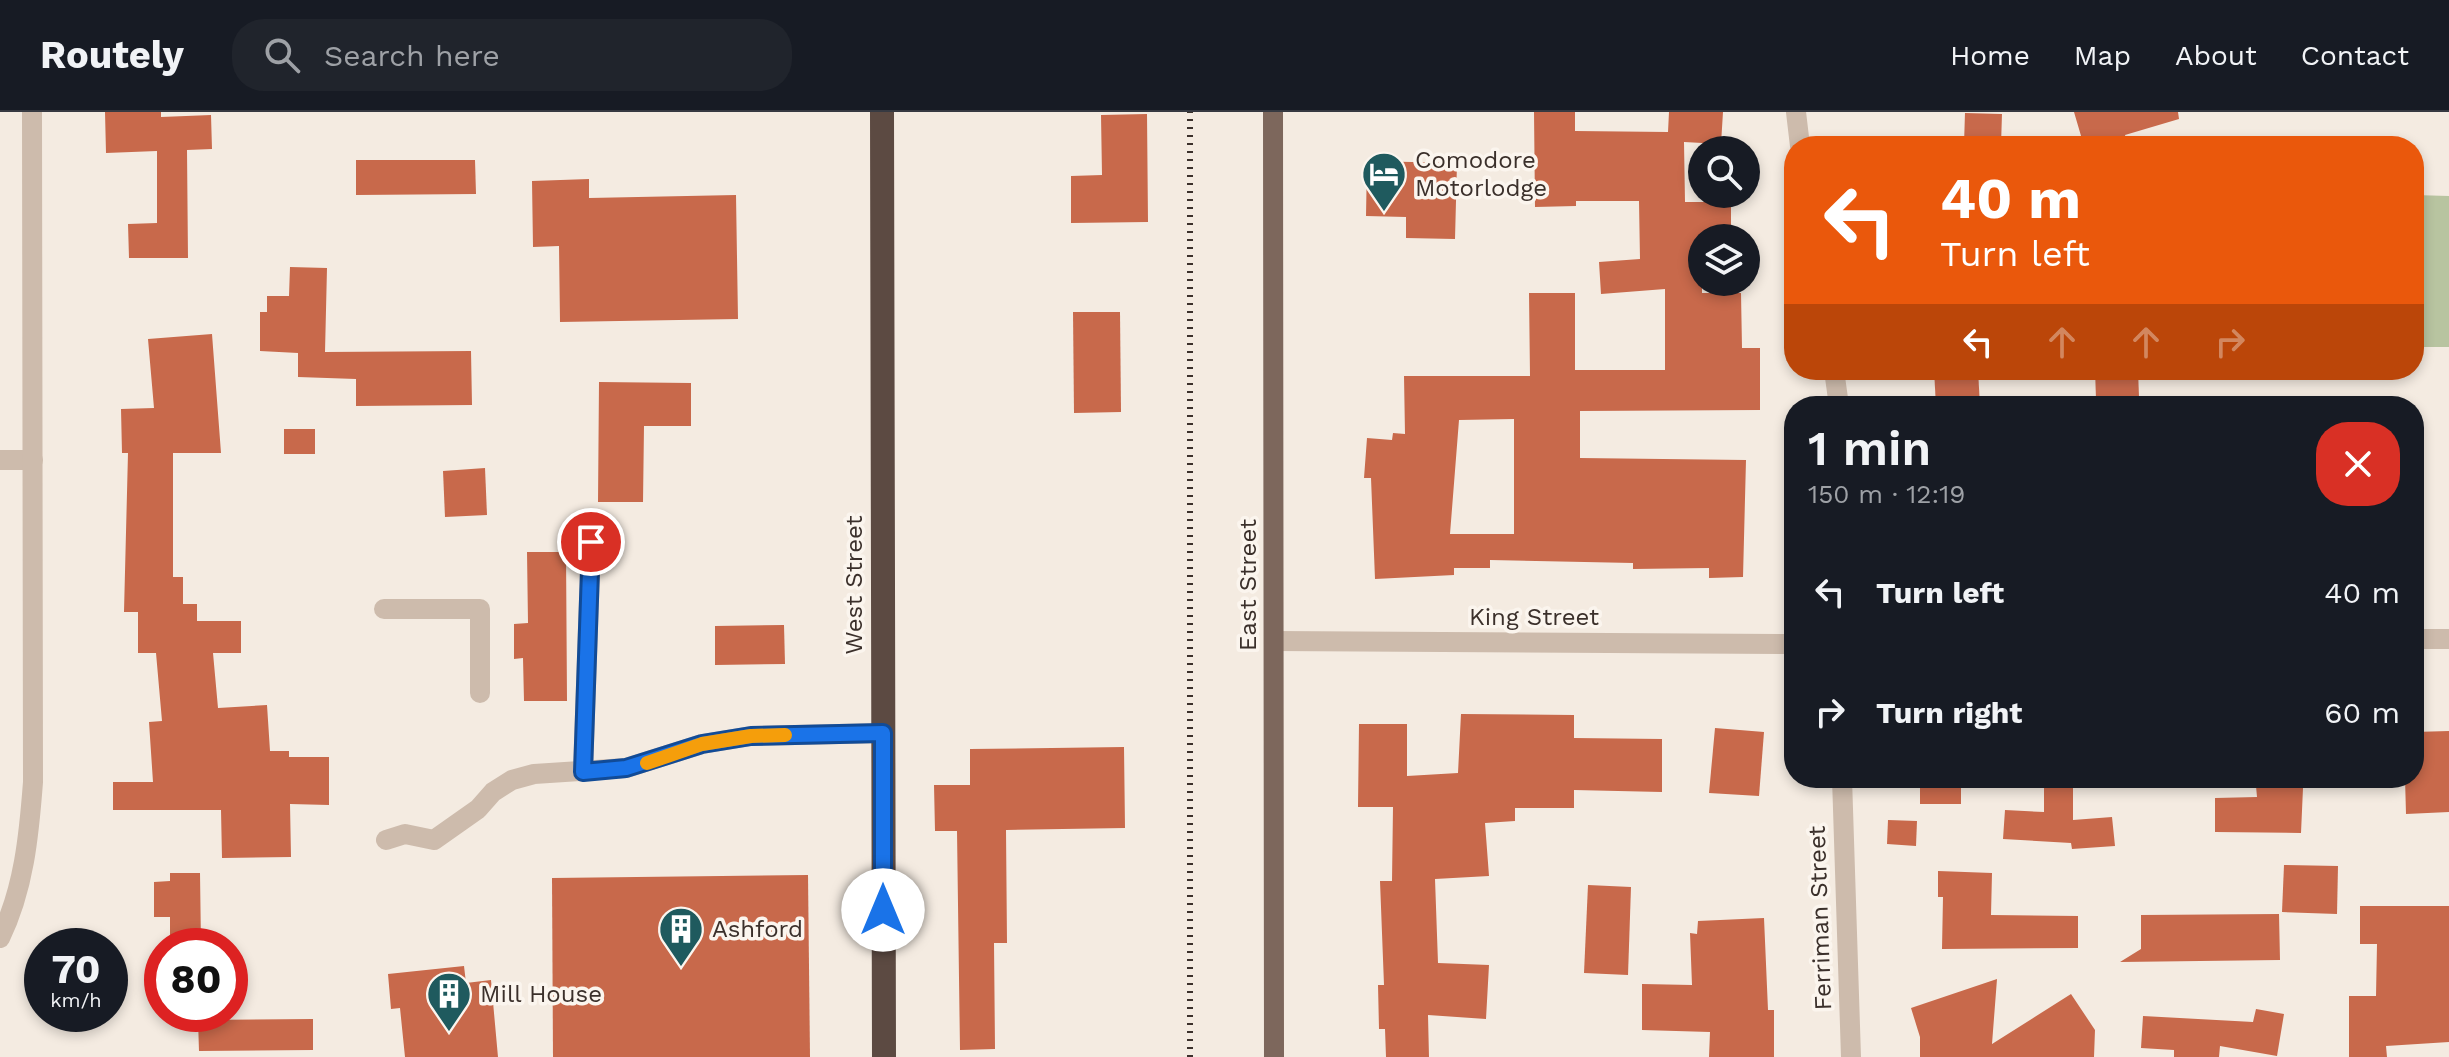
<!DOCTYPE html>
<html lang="en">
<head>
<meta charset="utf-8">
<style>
	:root { --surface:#171b24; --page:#20242c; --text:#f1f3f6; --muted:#9ea1a6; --line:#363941 }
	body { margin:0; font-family:"Work Sans",sans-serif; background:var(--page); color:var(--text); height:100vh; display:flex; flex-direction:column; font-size:30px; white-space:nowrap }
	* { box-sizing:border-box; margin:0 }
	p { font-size:26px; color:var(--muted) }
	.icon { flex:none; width:44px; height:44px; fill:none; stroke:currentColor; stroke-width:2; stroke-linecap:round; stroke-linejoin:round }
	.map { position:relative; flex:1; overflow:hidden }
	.sheet { position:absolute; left:1784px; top:284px; width:640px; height:392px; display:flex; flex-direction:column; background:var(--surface); border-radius:32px; box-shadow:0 4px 12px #0003 }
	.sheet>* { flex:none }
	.top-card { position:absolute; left:1784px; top:24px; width:640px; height:244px; border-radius:32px; box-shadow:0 4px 12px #0003; background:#ea580c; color:#fff; overflow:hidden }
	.tools { position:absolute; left:1688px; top:24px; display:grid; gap:16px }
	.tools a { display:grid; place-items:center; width:72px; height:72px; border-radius:50%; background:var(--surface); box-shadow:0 4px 12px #0003; font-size:40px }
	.speed { position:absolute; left:24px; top:816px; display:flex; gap:16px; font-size:40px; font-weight:700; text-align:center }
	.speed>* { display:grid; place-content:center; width:104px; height:104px; border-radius:50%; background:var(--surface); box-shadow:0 4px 12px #0003; line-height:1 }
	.speed small { font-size:20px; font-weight:400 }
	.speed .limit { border:12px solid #d22; background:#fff; color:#111 }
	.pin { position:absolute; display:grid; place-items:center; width:68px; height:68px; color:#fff; margin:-34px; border:4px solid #fff; border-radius:50%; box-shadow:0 2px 8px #0007 }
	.me { position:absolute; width:88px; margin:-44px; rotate:0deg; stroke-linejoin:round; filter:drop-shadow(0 0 6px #0008) }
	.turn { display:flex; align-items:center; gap:28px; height:168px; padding:0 24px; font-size:36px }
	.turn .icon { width:104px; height:104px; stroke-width:2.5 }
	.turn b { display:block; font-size:56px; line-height:68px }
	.lanes { display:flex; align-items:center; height:76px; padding:0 24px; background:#0003; justify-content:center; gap:40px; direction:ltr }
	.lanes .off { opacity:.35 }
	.round { display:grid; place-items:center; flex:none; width:84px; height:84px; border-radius:32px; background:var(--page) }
	.head { display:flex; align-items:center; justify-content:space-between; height:136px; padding:0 24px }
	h1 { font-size:48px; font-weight:600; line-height:60px }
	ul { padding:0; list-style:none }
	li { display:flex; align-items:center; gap:24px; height:120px; padding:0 24px }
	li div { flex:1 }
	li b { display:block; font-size:30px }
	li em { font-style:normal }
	header { display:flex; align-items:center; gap:48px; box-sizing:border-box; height:112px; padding:0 40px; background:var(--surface); border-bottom:2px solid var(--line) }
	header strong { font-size:38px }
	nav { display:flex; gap:44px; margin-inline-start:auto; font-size:28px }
	.search { width:560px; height:72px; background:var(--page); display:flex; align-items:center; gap:20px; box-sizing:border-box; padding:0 28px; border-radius:32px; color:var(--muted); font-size:30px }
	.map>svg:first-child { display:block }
	.green { fill:#b8c4a0 }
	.building { fill:#c8694b; fill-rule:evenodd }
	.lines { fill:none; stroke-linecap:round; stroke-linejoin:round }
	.minor { stroke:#cdbbac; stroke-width:20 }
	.major { stroke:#7d675c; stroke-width:20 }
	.highway { stroke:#5c4a42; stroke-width:24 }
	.rail { stroke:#3b302b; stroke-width:6; stroke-dasharray:2 6; stroke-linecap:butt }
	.route-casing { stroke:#114b97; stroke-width:20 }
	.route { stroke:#1a73e8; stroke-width:14 }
	.slow { stroke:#f59e0b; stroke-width:14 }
	.labels { text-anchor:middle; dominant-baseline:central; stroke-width:7; stroke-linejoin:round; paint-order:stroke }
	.poi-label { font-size:24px; fill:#3b302b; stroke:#fbf5ee; text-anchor:start }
	.street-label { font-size:24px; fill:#3b302b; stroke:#fbf5ee }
</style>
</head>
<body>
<header>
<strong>Routely</strong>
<div class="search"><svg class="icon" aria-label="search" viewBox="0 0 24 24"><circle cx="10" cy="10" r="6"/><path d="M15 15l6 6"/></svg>Search here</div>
<nav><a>Home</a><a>Map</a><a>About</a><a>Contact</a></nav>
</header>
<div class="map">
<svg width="2449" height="945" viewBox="0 0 2449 945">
	<rect width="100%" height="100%" fill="#f4ebe1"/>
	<polygon class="green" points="2414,83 2449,84 2449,235 2414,235"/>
	<g class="building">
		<polygon points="105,0 161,0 161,5 211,3 212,37 187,38 188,146 129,146 128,112 157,111 157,39 106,41"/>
		<path d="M 1534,0 L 1575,0 L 1575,19 L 1668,20 L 1669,0 L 1723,0 L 1721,32 L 1684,30 L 1685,90 L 1731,90 L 1731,126 L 1702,126 L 1702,181 L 1741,181 L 1742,236 L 1760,236 L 1760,298 L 1580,299 L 1580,346 L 1746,348 L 1743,465 L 1709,466 L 1709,456 L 1633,457 L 1633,451 L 1490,448 L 1490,456 L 1454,456 L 1454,463 L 1375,467 L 1371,366 L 1364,366 L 1367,326 L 1392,328 L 1393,321 L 1405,322 L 1404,264 L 1530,264 L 1529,181 L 1575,181 L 1575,258 L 1665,258 L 1665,177 L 1601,182 L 1599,150 L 1640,147 L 1639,89 L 1576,89 L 1576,94 L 1535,95 ZM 1514,307 L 1514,422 L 1450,422 L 1459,308 Z"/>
		<polygon points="2074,0 2178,0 2179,7 2125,23 2128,34 2084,34"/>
		<polygon points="1965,1 2002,2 2001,33 1964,32"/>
		<polygon points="1147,2 1148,110 1071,111 1071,64 1102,63 1101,3"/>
		<polygon points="356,48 475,48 476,82 356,83"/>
		<polygon points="1367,49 1457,51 1455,127 1406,126 1406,105 1366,104"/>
		<polygon points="589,67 589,86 736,83 738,207 560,210 559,134 533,135 532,69"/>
		<polygon points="290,155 327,156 325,240 471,239 472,293 356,294 356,267 298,265 298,241 260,239 260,200 267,200 267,184 289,184"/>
		<polygon points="1073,200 1120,200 1121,300 1074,301"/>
		<polygon points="212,222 221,341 173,341 173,465 183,465 183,492 197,492 197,509 241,509 241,541 213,541 218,596 267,593 270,639 289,639 289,645 329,645 329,693 290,692 291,745 222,746 221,698 113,698 113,670 153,670 149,610 162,609 156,541 138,541 138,500 124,500 128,341 122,341 121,297 154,296 148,227"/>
		<polygon points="1934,258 1978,258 1980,294 1936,294"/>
		<polygon points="2095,258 2138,258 2139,285 2096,287"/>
		<polygon points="599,270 691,271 691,314 644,314 643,390 598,390"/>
		<rect x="284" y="317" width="31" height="25"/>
		<polygon points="485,356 487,403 445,405 443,359"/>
		<polygon points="527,440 566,440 567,589 524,589 523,546 514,547 514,512 528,511"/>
		<polygon points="784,513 785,552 715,553 715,514"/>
		<polygon points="1461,602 1574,603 1574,626 1662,627 1662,680 1574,678 1574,696 1515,696 1515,709 1485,711 1489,764 1435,767 1438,851 1489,853 1486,907 1428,903 1429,945 1386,945 1385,917 1379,917 1378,873 1384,873 1380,769 1392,769 1393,695 1358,695 1359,612 1407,612 1407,664 1458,661"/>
		<polygon points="1715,616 1764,620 1759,684 1709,681"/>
		<polygon points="2449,619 2449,700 2406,702 2405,666 2414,666 2414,620"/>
		<polygon points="1124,635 1125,716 1006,718 1007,831 994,831 995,937 960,938 957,719 935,719 934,673 970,673 970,637"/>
		<rect x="1920" y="666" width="41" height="26"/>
		<polygon points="2044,666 2073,666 2073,708 2112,705 2115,734 2072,737 2071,731 2003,727 2005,698 2044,700"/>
		<polygon points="2256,674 2303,676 2301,721 2215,720 2215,686 2257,685"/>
		<polygon points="1888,708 1917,709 1916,734 1887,732"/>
		<polygon points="2284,753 2338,754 2337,802 2282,800"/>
		<polygon points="1938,759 1992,761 1991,803 2078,804 2078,836 1942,837 1943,785 1938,785"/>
		<polygon points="170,761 200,761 201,834 170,834 170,805 154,805 154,770 170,769"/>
		<polygon points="808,763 810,945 553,945 552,766"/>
		<polygon points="1588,773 1631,775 1628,863 1584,861"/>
		<polygon points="2360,794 2449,794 2449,930 2386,934 2387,945 2349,945 2349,884 2376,884 2377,832 2360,832"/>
		<polygon points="2279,802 2280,848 2120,850 2141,837 2141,803"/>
		<polygon points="1764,806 1768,898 1774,898 1774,945 1709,945 1710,920 1642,918 1642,872 1692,873 1690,821 1697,822 1698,809"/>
		<polygon points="464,854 466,871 491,868 498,945 405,945 400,896 391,897 388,862"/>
		<polygon points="1997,867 1992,932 2071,882 2095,918 2094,945 1920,945 1920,925 1911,896"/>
		<polygon points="2256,897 2284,902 2277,944 2220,934 2219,945 2174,945 2174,938 2141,936 2143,904 2253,910"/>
		<polygon points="313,907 313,938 199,939 198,908"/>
	</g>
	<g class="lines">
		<g class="minor">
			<polyline points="1796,0 1800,34"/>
			<polyline points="1834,258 1839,294"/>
			<polyline points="0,348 33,348"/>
			<polyline points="384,497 480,497 480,581"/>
			<polyline points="2414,527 2449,527"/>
			<polyline points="1274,529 1794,532"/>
			<polyline points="583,660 591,430"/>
			<polyline points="1842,666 1851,945"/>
			<polyline points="386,728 405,722 434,728 478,697 493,680 512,668 534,662 626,656 702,632 751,624 883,621"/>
			<path d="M 0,826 C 24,777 29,723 33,670 L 32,0"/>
		</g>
		<polyline class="major" points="1273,0 1274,945"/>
		<polyline class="highway" points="882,0 884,945"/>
		<polyline class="rail" points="1190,945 1190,0"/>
	</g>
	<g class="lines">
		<g class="route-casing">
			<polyline id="route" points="591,430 583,660 626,656 702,632 751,624 883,621 883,798"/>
		</g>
		<use href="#route" class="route"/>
		<polyline class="slow" points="647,651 702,632 751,624 785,623"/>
	</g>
	<defs>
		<g id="hotel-pin" transform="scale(2.3)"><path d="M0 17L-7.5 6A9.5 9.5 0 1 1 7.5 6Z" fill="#1f5a5e" stroke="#fbf5ee"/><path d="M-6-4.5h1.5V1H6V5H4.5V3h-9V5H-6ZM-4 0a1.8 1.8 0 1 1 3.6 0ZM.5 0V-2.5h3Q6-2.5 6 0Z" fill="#fff"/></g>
		<g id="building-pin" transform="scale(2.3)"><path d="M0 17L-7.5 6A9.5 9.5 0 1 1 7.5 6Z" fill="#1f5a5e" stroke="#fbf5ee"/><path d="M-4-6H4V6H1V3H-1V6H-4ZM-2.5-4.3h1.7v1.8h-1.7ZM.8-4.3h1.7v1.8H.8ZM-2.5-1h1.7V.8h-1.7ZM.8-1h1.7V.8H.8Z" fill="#fff"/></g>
	</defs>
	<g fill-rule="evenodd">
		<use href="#hotel-pin" x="1384" y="62"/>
		<use href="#building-pin" x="681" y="817"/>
		<use href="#building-pin" x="449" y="882"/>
	</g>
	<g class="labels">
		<g class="poi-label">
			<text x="1415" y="48">Comodore<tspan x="1415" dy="28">Motorlodge</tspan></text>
			<text x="712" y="817">Ashford</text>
			<text x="480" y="882">Mill House</text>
		</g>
		<g class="street-label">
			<text transform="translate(854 473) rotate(-90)">West Street</text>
			<text transform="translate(1248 473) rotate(-90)">East Street</text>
			<text x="1534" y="505">King Street</text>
			<text transform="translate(1820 806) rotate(-92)">Ferriman Street</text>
		</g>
	</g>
</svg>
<div class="tools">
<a><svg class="icon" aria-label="search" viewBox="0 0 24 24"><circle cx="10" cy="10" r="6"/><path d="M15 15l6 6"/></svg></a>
<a><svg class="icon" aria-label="layers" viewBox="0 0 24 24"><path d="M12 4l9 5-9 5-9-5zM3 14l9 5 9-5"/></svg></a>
</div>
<div class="speed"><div>70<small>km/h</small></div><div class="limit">80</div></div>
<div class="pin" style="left:591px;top:430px;background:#d93025"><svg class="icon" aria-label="arrive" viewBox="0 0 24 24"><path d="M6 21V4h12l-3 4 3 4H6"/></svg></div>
<svg class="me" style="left:883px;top:798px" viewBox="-20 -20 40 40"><circle r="19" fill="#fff"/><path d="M0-13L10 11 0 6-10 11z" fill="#1a73e8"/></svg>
<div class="top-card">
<div class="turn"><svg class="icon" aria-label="left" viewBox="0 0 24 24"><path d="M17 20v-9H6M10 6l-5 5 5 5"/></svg><div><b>40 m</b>Turn left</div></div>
<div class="lanes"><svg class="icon" aria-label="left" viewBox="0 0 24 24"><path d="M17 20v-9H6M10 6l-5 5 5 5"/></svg><svg class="icon off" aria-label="ahead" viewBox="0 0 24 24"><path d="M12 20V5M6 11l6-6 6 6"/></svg><svg class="icon off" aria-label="ahead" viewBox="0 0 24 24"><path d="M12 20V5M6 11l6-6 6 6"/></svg><svg class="icon off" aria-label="right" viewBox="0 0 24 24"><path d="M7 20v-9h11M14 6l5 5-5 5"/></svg></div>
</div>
<section class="sheet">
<div class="head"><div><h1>1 min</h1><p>150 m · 12:19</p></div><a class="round" style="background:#d93025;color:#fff"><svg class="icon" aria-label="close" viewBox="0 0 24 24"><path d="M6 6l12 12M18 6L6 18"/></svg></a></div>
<ul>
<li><svg class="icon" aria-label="left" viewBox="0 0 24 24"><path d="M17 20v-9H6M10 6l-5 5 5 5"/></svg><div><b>Turn left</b></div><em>40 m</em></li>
<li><svg class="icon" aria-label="right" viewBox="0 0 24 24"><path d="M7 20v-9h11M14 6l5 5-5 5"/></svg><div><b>Turn right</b></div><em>60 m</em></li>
</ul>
</section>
</div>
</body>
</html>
